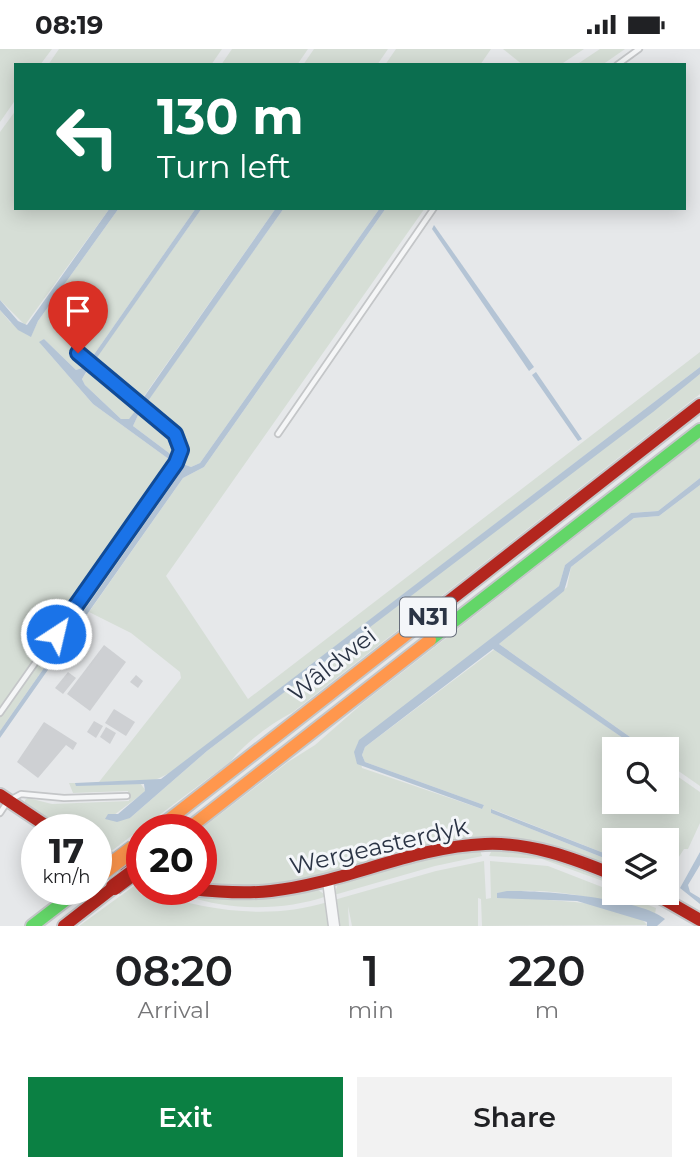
<!DOCTYPE html>
<html lang="en">
<head>
<meta charset="utf-8">
<style>
	:root { --surface:#fff; --page:#f2f2f2; --text:#202124; --muted:#757577; --accent:#0b8043 }
	body { margin:0; font-family:Montserrat,sans-serif; background:var(--page); color:var(--text); height:100vh; display:flex; flex-direction:column; font-size:26px; white-space:nowrap }
	* { box-sizing:border-box; margin:0 }
	p { font-size:23px; color:var(--muted) }
	.icon { flex:none; width:38px; height:38px; fill:none; stroke:currentColor; stroke-width:2; stroke-linecap:round; stroke-linejoin:round }
	.map { position:relative; height:877px; overflow:hidden }
	.sheet { display:flex; flex-direction:column; background:var(--surface); flex:1 }
	.sheet>* { flex:none }
	.top-card { position:absolute; left:14px; top:14px; width:672px; height:147px; border-radius:0px; box-shadow:0 4px 18px #0003; background:#0b6e4f; color:#fff; overflow:hidden }
	.tools { position:absolute; left:602px; top:688px; display:grid; gap:14px }
	.tools a { display:grid; place-items:center; width:77px; height:77px; border-radius:0px; background:var(--surface); box-shadow:0 4px 18px #0003; font-size:35px }
	.speed { position:absolute; left:21px; top:765px; display:flex; gap:14px; font-size:35px; font-weight:700; text-align:center }
	.speed>* { display:grid; place-content:center; width:91px; height:91px; border-radius:50%; background:var(--surface); box-shadow:0 4px 18px #0003; line-height:1 }
	.speed small { font-size:18px; font-weight:400 }
	.speed .limit { border:10px solid #d22; background:#fff; color:#111 }
	.pin { position:absolute; display:grid; place-items:center; width:60px; height:60px; color:#fff; margin:-72px -30px; border-radius:50% 50% 50% 0; rotate:-45deg; box-shadow:0 0 7px #0007 }
	.pin .icon { rotate:45deg }
	.me { position:absolute; width:77px; margin:-38px; rotate:35deg; stroke-linejoin:round; filter:drop-shadow(0 0 5px #0008) }
	.turn { display:flex; align-items:center; gap:24px; height:147px; padding:0 28px; font-size:32px }
	.turn .icon { width:91px; height:91px; stroke-width:2.5 }
	.turn b { display:block; font-size:49px; line-height:60px }
	.eta { display:flex; justify-content:space-evenly; align-items:center; height:119px; text-align:center }
	.eta b { font-size:42px; font-weight:600; line-height:49px }
	.primary-button { display:flex; gap:14px; margin-top:auto; padding:14px 28px }
	.primary-button a { flex:1; height:80px; border-radius:0px; background:var(--accent); color:#fff; font-size:28px; font-weight:600; line-height:80px; text-align:center }
	.primary-button a+a { background:var(--page); color:var(--text) }
	.status { display:flex; justify-content:space-between; align-items:center; height:49px; padding:0 35px; background:var(--surface); direction:ltr }
	.status svg { height:19px; fill:currentColor }
	.map>svg:first-child { display:block }
	.green { fill:#d6ded6; fill-rule:evenodd }
	.water { fill:#b4c4d5 }
	.building { fill:#ced0d3 }
	.lines { fill:none; stroke-linecap:round; stroke-linejoin:round }
	.lane-casing { stroke:#c4c6c8; stroke-width:8 }
	.street-casing { stroke:#c4c6c8; stroke-width:13 }
	.fast-casing { stroke:#c4c6c8; stroke-width:16 }
	.slow-casing { stroke:#c4c6c8; stroke-width:16 }
	.jam-casing { stroke:#c4c6c8; stroke-width:16 }
	.lane { stroke:#f5f6f7; stroke-width:4.5 }
	.street { stroke:#f5f6f7; stroke-width:10 }
	.fast { stroke:#63d668; stroke-width:12 }
	.slow { stroke:#ff974d; stroke-width:12 }
	.jam { stroke:#b3261e; stroke-width:12 }
	.slow-bridge-casing { stroke:#b8bbbf; stroke-width:19; stroke-linecap:butt }
	.jam-bridge-casing { stroke:#b8bbbf; stroke-width:19; stroke-linecap:butt }
	.slow-bridge { stroke:#ff974d; stroke-width:16 }
	.jam-bridge { stroke:#b3261e; stroke-width:16 }
	.route-casing { stroke:#114b97; stroke-width:18 }
	.route { stroke:#1a73e8; stroke-width:12 }
	.labels { text-anchor:middle; dominant-baseline:central; stroke-width:6; stroke-linejoin:round; paint-order:stroke }
	.shield { fill:#f4f6f9; stroke:#676e7b; stroke-width:2 }
	.shield-label { font-size:23px; font-weight:bold; fill:#2b3445 }
	.street-label { font-size:24px; fill:#2b3445; stroke:#f4f6f9 }
</style>
</head>
<body>
<div class="status"><b>08:19</b><svg viewBox="0 0 49 12"><path d="M0 12V9h3v3zM5 12V6h3v6zM10 12V3h3v9zM15 12V0h3v12zM26 1h20v11H26zM47 4h2v5h-2z"/></svg></div>
<div class="map">
<svg width="700" height="877" viewBox="0 0 700 877">
	<rect width="100%" height="100%" fill="#e6e8ea"/>
	<g class="green">
		<polygon points="0,0 52,0 40,16 16,16 16,50 0,73"/>
		<polygon points="59,0 222,0 211,16 48,16"/>
		<polygon points="232,0 308,0 297,16 221,16"/>
		<polygon points="314,0 388,0 377,16 303,16"/>
		<polygon points="396,0 491,0 480,16 385,16"/>
		<polygon points="503,0 584,0 560,16 523,16"/>
		<polygon points="600,0 625,0 602,16 576,16"/>
		<polygon points="16,61 16,159 110,159 25,276 0,251 0,83"/>
		<path d="M 119,159 L 196,159 L 93,307 L 96,309 L 202,159 L 276,159 L 144,347 L 148,351 L 284,159 L 380,159 L 200,414 L 191,418 L 183,415 L 178,427 L 0,682 L 0,667 L 184,404 L 183,394 L 177,384 L 91,312 L 78,302 L 76,304 L 165,379 L 173,387 L 179,401 L 142,459 L 0,661 L 0,261 L 10,273 L 31,287 L 38,272 ZM 44,290 L 76,321 L 85,318 L 88,321 L 82,330 L 85,336 L 121,370 L 129,370 L 139,364 L 133,377 L 173,407 L 170,411 L 93,355 L 40,294 Z"/>
		<polygon points="386,159 425,159 166,527 248,650 700,303 700,318 170,724 155,731 99,733 181,629 180,623 131,584 89,563 183,429 204,418"/>
		<path d="M 700,325 L 700,345 L 293,663 C 269,676 247,692 230,713 L 110,803 L 96,796 L 96,780 L 65,780 L 25,757 L 25,751 L 28,749 L 52,755 L 129,752 L 128,742 L 73,744 L 69,734 L 140,734 L 146,742 L 114,766 L 130,769 L 207,702 Z"/>
		<polygon points="700,391 700,429 658,462 631,464 565,516 559,537 357,695 362,719 482,760 484,756 365,713 362,706 365,698 495,600 639,700 614,700 614,752 667,752 667,720 700,743 700,774 688,800 684,800 667,826 667,791 614,791 614,808 492,760 491,764 614,813 614,820 565,801 504,790 286,836 241,839 201,834 201,780 288,713 315,696 363,654"/>
		<polygon points="700,436 700,737 667,714 667,700 647,700 499,595 567,538 571,518 634,469 659,467"/>
		<polygon points="480,801 482,807 435,817 334,846 338,835 440,806"/>
		<path d="M 492,801 C 535,799 575,817 614,832 L 614,836 L 542,810 L 489,807 Z"/>
		<path d="M 484,812 L 486,850 L 491,849 L 490,812 L 548,817 L 656,859 L 655,865 C 603,851 552,836 497,844 C 528,855 628,847 647,876 L 482,877 L 481,850 L 478,849 L 478,877 L 352,877 L 348,857 L 349,877 L 336,877 L 334,851 L 436,822 Z"/>
		<path d="M 134,837 L 142,846 L 148,842 C 207,862 268,871 328,853 L 331,877 L 79,877 Z"/>
		<path d="M 318,841 L 327,847 C 284,862 230,862 187,847 L 188,845 L 252,851 Z"/>
	</g>
	<g class="water">
		<polygon points="110,159 119,159 38,272 31,288 18,281 0,261 0,251 18,272 27,276"/>
		<polygon points="196,159 202,159 96,310 93,307"/>
		<polygon points="276,159 284,159 148,352 144,348"/>
		<polygon points="380,159 386,159 204,418 183,429 0,689 0,682 178,427 183,415 191,418 200,414"/>
		<polygon points="434,176 534,318 529,322 432,180"/>
		<polygon points="44,290 76,321 85,318 88,320 82,330 85,336 121,370 129,370 136,361 139,364 133,377 173,407 170,411 93,355 39,293"/>
		<polygon points="700,318 700,325 653,363 207,702 130,769 117,773 105,770 108,765 118,765 145,742 144,735 76,737 75,734 161,730"/>
		<polygon points="536,323 582,390 578,392 532,326"/>
		<polygon points="700,429 700,436 659,467 634,469 571,518 564,542 499,595 647,700 639,700 493,600 365,698 362,706 365,713 484,756 482,760 357,715 354,703 359,691 559,537 565,516 631,464 658,462"/>
		<polygon points="491,760 614,808 614,813 491,764"/>
		<polygon points="700,803 700,816 688,836 690,843 700,849 700,855 680,839"/>
		<path d="M 507,842 C 541,841 640,849 665,870 L 657,877 L 647,877 L 647,873 L 577,852 L 497,849 L 497,844 Z"/>
	</g>
	<g class="building">
		<polygon points="104,596 126,613 90,662 67,645"/>
		<polygon points="68,623 76,629 63,645 55,639"/>
		<polygon points="136,626 143,632 138,639 130,633"/>
		<polygon points="114,660 135,673 126,687 105,674"/>
		<polygon points="94,672 103,677 96,689 87,683"/>
		<polygon points="44,673 77,694 73,701 66,696 38,729 17,713"/>
		<polygon points="106,678 116,684 110,695 100,688"/>
	</g>
	<g class="lines">
		<g class="lane-casing">
			<g id="lane">
				<polyline points="617,16 639,0"/>
				<polyline points="278,385 434,159"/>
				<polyline points="0,664 176,414 182,401 175,385 78,304"/>
				<polyline points="0,764 8,752 21,745 64,749 127,747"/>
			</g>
		</g>
		<g class="street-casing">
			<polyline id="street" points="328,832 334,877"/>
		</g>
		<g class="fast-casing">
			<g id="fast">
				<polyline points="430,591 700,381"/>
				<polyline points="32,877 80,840"/>
			</g>
		</g>
		<g class="slow-casing">
			<g id="slow">
				<polyline points="157,780 435,563"/>
				<polyline points="188,780 430,591"/>
			</g>
		</g>
		<g class="jam-casing">
			<g id="jam">
				<polyline points="435,563 700,356"/>
				<polyline points="0,746 51,780"/>
				<polyline points="96,804 141,824"/>
				<path d="M 191,840 C 218,843 244,845 271,842 C 344,834 411,798 485,795 C 530,793 573,809 614,826"/>
				<polyline points="653,844 700,871"/>
				<polyline points="64,877 114,838"/>
			</g>
		</g>
		<use href="#lane" class="lane"/>
		<use href="#street" class="street"/>
		<use href="#fast" class="fast"/>
		<use href="#slow" class="slow"/>
		<use href="#jam" class="jam"/>
		<g class="slow-bridge-casing">
			<polyline id="slow-bridge" points="97,827 134,799"/>
		</g>
		<g class="jam-bridge-casing">
			<polyline id="jam-bridge" points="114,838 142,817"/>
		</g>
		<use href="#slow-bridge" class="slow-bridge"/>
		<use href="#jam-bridge" class="jam-bridge"/>
	</g>
	<g class="lines">
		<g class="route-casing">
			<polyline id="route" points="56,585 176,414 181,401 175,385 78,304"/>
		</g>
		<use href="#route" class="route"/>
	</g>
	<g class="labels">
		<rect class="shield" x="400" y="548.5" width="56" height="39" rx="5"/>
		<g class="shield-label">
			<text x="428" y="568">N31</text>
		</g>
		<g class="street-label">
			<text transform="translate(332 615) rotate(-38)">Wâldwei</text>
			<text transform="translate(379 797) rotate(-13)">Wergeasterdyk</text>
		</g>
	</g>
</svg>
<div class="tools">
<a><svg class="icon" aria-label="search" viewBox="0 0 24 24"><circle cx="10" cy="10" r="6"/><path d="M15 15l6 6"/></svg></a>
<a><svg class="icon" aria-label="layers" viewBox="0 0 24 24"><path d="M12 4l9 5-9 5-9-5zM3 14l9 5 9-5"/></svg></a>
</div>
<div class="speed"><div>17<small>km/h</small></div><div class="limit">20</div></div>
<div class="pin" style="left:78px;top:304px;background:#d93025"><svg class="icon" aria-label="arrive" viewBox="0 0 24 24"><path d="M6 21V4h12l-3 4 3 4H6"/></svg></div>
<svg class="me" style="left:56px;top:585px" viewBox="-20 -20 40 40"><circle r="17" fill="#1a73e8" stroke="#fff" stroke-width="3"/><path d="M0-11L8 9 0 5-8 9z" fill="#fff"/></svg>
<div class="top-card">
<div class="turn"><svg class="icon" aria-label="left" viewBox="0 0 24 24"><path d="M17 20v-9H6M10 6l-5 5 5 5"/></svg><div><b>130 m</b>Turn left</div></div>
</div>
</div>
<section class="sheet">
<div class="eta">
<div><b>08:20</b><p>Arrival</p></div>
<div><b>1</b><p>min</p></div>
<div><b>220</b><p>m</p></div>
</div>
<div class="primary-button"><a>Exit</a><a>Share</a></div>
</section>
</body>
</html>
